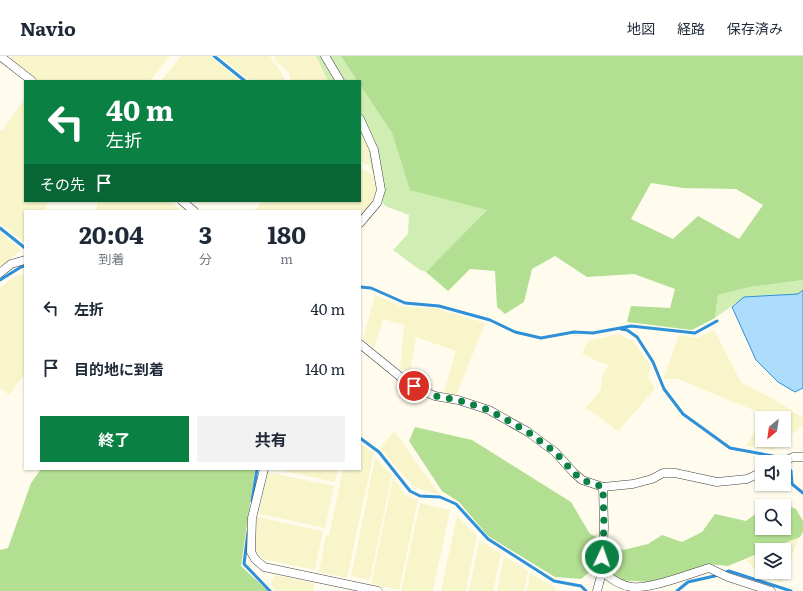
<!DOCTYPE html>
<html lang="ja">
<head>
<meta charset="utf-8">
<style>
	:root { --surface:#fff; --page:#f2f2f3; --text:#1f2937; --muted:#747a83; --line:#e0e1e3; --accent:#0b8043 }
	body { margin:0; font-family:Literata,"Noto Sans JP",serif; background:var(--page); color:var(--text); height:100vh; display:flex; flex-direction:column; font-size:15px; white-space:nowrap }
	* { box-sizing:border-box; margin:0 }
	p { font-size:13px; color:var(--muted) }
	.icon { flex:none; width:22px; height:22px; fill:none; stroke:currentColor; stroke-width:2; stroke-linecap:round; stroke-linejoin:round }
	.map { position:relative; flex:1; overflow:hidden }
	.side { position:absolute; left:24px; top:154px; width:337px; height:260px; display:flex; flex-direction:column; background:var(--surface); border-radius:0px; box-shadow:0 1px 3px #0004 }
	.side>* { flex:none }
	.guide { position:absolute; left:24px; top:24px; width:337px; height:122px; border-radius:0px; box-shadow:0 1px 3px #0004; background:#0b8043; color:#fff; overflow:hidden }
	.needle { width:26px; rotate:209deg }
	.tools { position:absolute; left:755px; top:355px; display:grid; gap:8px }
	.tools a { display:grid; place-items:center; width:36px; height:36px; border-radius:0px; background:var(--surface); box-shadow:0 1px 3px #0004; font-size:20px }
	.pin { position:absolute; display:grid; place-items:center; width:34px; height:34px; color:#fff; margin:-17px; border:2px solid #fff; border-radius:50%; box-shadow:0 1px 4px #0007 }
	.me { position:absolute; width:44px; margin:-22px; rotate:3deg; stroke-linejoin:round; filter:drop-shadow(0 0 3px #0008) }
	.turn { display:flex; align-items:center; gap:14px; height:84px; padding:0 16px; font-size:18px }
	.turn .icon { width:52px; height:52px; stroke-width:2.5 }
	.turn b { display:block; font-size:28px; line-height:34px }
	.then { display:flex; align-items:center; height:38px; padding:0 16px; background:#0003; gap:8px; font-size:15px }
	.eta { display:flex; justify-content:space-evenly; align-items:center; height:68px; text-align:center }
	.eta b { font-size:24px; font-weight:700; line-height:28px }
	.primary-button { display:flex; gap:8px; margin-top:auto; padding:8px 16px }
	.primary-button a { flex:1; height:46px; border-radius:0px; background:var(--accent); color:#fff; font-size:16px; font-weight:700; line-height:46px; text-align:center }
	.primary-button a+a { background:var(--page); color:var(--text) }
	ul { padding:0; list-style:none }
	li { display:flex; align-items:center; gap:12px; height:60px; padding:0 16px }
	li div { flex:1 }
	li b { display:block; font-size:15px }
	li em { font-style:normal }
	header { display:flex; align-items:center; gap:24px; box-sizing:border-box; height:56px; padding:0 20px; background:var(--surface); border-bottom:1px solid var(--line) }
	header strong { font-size:19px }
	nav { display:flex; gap:22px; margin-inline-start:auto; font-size:14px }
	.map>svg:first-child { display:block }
	.farmland { fill:#f8f5cb }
	.green { fill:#d0edb3 }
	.forest { fill:#b2df91; fill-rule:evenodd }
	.water { fill:#addcfc; stroke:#2d90d9 }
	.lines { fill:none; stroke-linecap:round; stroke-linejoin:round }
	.stream { stroke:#2d90d9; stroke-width:3 }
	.street-casing { stroke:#404040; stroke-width:9 }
	.street { stroke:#fff; stroke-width:8 }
	.route { stroke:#0b8043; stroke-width:7; stroke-dasharray:0 12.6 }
</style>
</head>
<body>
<header>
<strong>Navio</strong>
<nav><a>地図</a><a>経路</a><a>保存済み</a></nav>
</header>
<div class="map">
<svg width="803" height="535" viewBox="0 0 803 535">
	<rect width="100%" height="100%" fill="#fffcee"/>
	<g class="farmland">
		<polygon points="12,0 170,0 150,25 37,25 11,5"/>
		<polygon points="181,0 210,0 241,25 161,25"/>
		<polygon points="219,0 270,0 284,21 284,25 250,25"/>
		<polygon points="275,0 316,0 328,25 291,25 289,17 274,3"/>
		<polygon points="25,42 25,145 48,145 44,155 25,155 25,187 0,167 0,73 2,75"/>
		<polygon points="360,74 368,89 371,111 360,105"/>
		<polygon points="360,112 374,120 378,140 360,162 360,155 255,155 262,145 360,145"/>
		<polygon points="98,145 169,145 182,155 96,155"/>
		<polygon points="0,176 21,194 0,211"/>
		<polygon points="25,218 25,318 9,339 0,332 0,232 15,220"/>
		<polygon points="375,239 403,251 435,252 485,267 456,340 444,336 456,295 416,281 410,316 400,313 404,269 383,263 374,292 363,283"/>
		<polygon points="714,274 741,326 780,347 803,362 803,369 773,394 746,390 762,363 762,384 784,384 784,362 763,362 753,354 678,323 663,323 679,279 697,282"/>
		<polygon points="618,278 633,285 651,311 648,320 655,333 618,375 586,352 601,333 602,321 608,309 592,303 582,297 588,285"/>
		<polygon points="394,375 440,439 414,431 380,392"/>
		<polygon points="360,388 374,397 347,522 319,516 326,479 329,480 343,413 360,413"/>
		<polygon points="375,402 392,419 370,524 351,520"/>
		<polygon points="275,413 338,413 335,426"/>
		<polygon points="267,416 334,430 325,472 259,458"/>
		<polygon points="393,422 406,439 418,444 399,534 371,528"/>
		<polygon points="420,447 450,454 433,535 401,535"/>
		<polygon points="457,460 477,480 466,535 441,535"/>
		<polygon points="257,461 323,475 315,514 263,503 256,494"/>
		<polygon points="799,481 782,526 760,518 746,504 762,497 762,516 784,516 784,494 770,494"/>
		<polygon points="479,484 501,498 493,535 469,535"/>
		<polygon points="504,500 528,515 524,535 497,535"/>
		<polygon points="530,517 556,532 555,535 527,535"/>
		<polygon points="274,519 314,527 313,535 276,535 271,529"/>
	</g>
	<g class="green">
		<polygon points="316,0 341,0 357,25 328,25"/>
		<polygon points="360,29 392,77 410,133 487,154 426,216 420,214 393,194 408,178 409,159 385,150 378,140 374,120 371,111 368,89 360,74"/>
		<polygon points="803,224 803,234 799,238 744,241 715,262 718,239 750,231"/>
	</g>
	<g class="forest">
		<path d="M 341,0 L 803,0 L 803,224 L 750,231 L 718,239 L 715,262 L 692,274 L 627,266 L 631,250 L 670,252 L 675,233 L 634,218 L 587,221 L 555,200 L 532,213 L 524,246 L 505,258 L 497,251 L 495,215 L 470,213 L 448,235 L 426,216 L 487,154 L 410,134 L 392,77 L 360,29 L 360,25 L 357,25 ZM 651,127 L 683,132 L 736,133 L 763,149 L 739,183 L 698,160 L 673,183 L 631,163 Z"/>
		<polygon points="415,371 472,384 571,446 590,478 623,494 648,488 662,479 682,486 702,476 715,458 746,465 762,453 762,472 784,472 784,450 766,450 774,444 796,453 803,465 803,476 800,481 767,494 762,494 762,496 728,510 709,508 651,526 617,524 597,510 581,523 555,521 488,480 459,446 442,435 409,385"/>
		<polygon points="41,413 255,413 241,510 268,535 0,535 0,494 8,492 31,427"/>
	</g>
	<polygon class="water" points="803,234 803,332 795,336 778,326 756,304 732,251 744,241 798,238"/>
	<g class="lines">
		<g class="stream">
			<polyline points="214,0 245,25"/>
			<polyline points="0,172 25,192"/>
			<polyline points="0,224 21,211 25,210"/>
			<polyline points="360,231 371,232 405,247 439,250 490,264 515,276 541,282 574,276 593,277 631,270 695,277 717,265"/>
			<polyline points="621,273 627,274 637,281 653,306 664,333 683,358 730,392 773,400 782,404 791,415 792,428 803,437"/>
			<polyline points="360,382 379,396 410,435 420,440 440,441 456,448 488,483 554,525 581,530 586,535"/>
			<polyline points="252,445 257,413"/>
			<polyline points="248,476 244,508 270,535"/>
			<polyline points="724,517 729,515 791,535"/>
			<polyline points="677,535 688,526 719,519"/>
		</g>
		<g class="street-casing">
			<g id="street">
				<polyline points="0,0 32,25"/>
				<polyline points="325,0 340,25"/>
				<polyline points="360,63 374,94 381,134 377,147 360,167"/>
				<polyline points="182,145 194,155"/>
				<polyline points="0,217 11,208 25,204"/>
				<polyline points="360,288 403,323 425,336 435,340 458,344 489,354 528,376 555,396 574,417 582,424 603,431 633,428 652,423 663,417 675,417 717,426 747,423 762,416"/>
				<polyline points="783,406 793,401 803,401"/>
				<polyline points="264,413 252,462 251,496 255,503 264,511 378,535"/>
				<path d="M 602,516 C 611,522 620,530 632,531 C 651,533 689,518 709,512 L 728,521 L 771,535"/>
				<polyline points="597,535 602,516 604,471 603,431"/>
			</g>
		</g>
		<use href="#street" class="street"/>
	</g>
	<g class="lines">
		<polyline class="route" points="414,330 425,336 435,340 458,344 489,354 528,376 555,396 574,417 582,424 603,431 604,471 602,501"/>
	</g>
</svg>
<div class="tools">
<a><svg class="needle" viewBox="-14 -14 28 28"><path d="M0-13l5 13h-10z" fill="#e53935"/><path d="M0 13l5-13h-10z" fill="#747a83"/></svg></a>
<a><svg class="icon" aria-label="sound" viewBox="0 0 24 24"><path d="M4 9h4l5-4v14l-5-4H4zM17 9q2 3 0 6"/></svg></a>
<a><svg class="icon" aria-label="search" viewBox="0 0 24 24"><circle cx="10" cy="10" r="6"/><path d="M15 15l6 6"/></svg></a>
<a><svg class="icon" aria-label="layers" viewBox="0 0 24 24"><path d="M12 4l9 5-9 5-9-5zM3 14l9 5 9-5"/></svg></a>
</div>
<div class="pin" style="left:414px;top:330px;background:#d93025"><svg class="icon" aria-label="arrive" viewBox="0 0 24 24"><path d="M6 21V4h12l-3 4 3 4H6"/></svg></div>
<svg class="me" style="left:602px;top:501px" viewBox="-20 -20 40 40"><circle r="17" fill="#0b8043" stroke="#fff" stroke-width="3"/><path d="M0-11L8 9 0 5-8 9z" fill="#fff"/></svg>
<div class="guide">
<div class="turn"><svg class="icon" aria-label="left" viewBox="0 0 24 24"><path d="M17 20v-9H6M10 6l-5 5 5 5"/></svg><div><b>40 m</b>左折</div></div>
<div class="then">その先<svg class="icon" aria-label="arrive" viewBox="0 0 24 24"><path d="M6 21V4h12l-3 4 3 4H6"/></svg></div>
</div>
<section class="side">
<div class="eta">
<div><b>20:04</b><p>到着</p></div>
<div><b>3</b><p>分</p></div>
<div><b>180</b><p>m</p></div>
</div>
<ul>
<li><svg class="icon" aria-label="left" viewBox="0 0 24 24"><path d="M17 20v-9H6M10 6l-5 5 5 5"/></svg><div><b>左折</b></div><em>40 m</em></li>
<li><svg class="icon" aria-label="arrive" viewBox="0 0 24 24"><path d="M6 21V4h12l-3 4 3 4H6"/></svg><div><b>目的地に到着</b></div><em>140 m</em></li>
</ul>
<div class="primary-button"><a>終了</a><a>共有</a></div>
</section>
</div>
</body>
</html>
